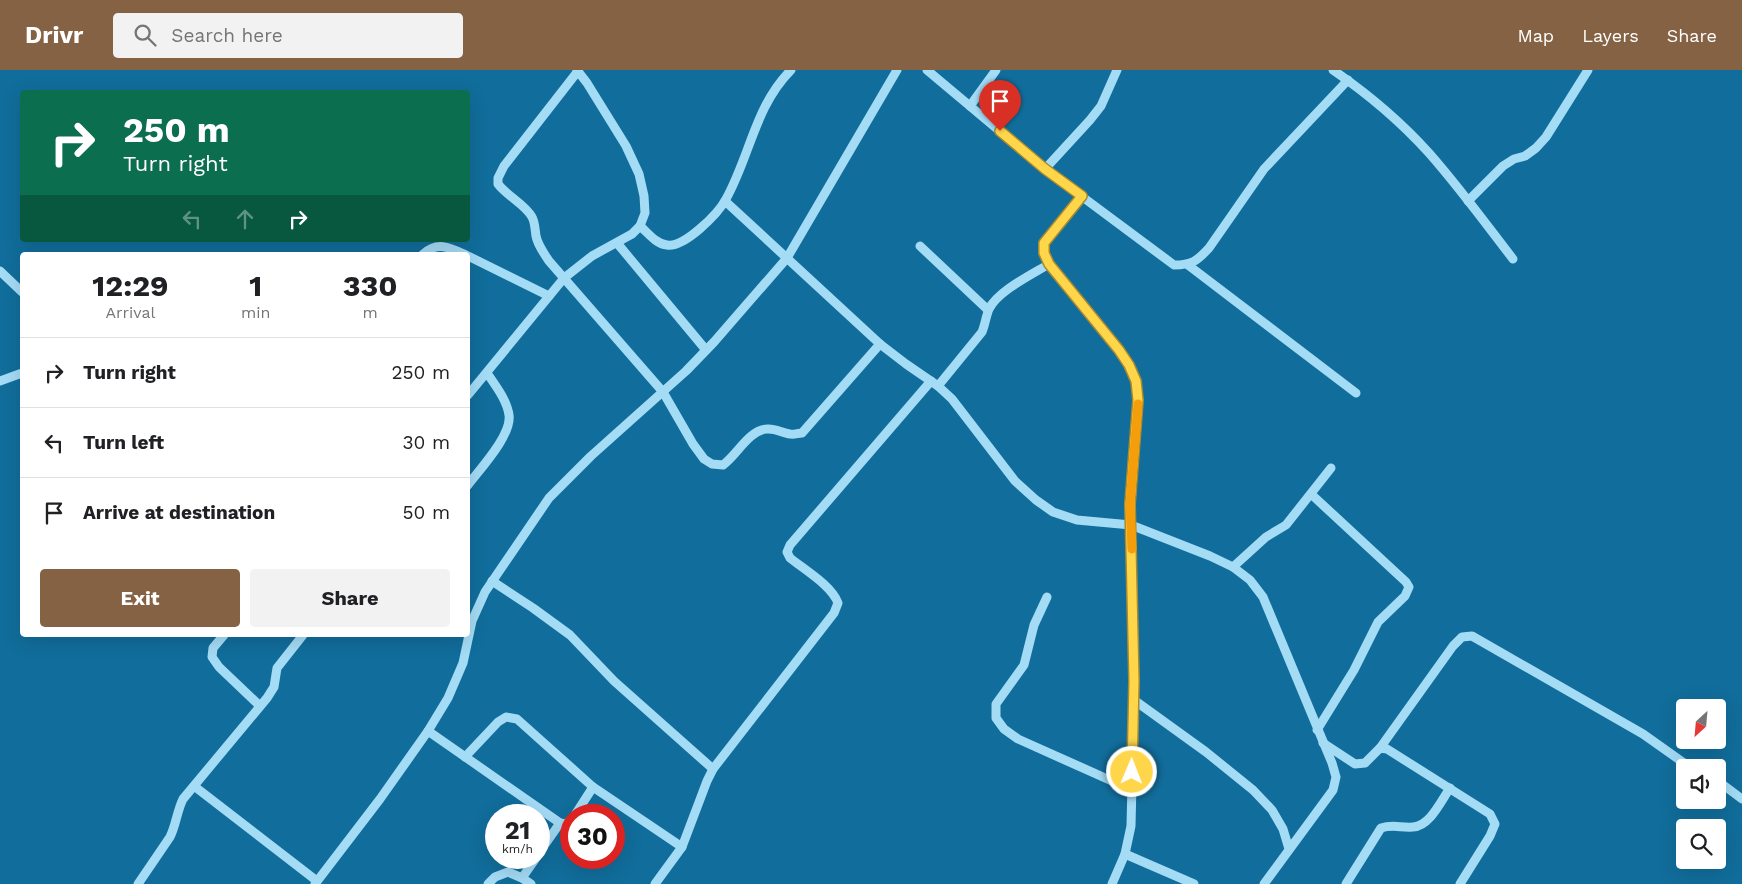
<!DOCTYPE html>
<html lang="en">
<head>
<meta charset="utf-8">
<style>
	:root { --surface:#fff; --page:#f2f2f2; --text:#202124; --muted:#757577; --line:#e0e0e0; --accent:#846243 }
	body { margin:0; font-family:"Work Sans",sans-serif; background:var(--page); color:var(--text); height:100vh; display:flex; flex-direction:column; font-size:19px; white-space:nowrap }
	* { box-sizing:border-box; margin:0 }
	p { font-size:16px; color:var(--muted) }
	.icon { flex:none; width:28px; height:28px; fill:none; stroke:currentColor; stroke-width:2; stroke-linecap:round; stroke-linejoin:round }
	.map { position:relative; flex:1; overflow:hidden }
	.details { position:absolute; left:20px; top:182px; width:450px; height:385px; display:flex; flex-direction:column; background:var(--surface); border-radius:5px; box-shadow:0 5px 20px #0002 }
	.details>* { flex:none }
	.banner { position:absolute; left:20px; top:20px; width:450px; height:152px; border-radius:5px; box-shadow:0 5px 20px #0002; background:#0b6e4f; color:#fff; overflow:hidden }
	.needle { width:32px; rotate:206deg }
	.fabs { position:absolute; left:1676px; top:629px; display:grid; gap:10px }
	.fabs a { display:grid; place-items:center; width:50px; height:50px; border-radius:5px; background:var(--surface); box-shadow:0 5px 20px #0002; font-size:25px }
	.speed { position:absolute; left:485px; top:734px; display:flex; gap:10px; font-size:25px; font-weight:700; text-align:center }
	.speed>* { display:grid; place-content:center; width:65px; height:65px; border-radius:50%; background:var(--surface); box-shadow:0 5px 20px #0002; line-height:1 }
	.speed small { font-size:12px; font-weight:400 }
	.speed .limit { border:8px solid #d22; background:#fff; color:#111 }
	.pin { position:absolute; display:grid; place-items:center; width:42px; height:42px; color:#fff; margin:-51px -21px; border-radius:50% 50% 50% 0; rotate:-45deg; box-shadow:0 0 5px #0007 }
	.pin .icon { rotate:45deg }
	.me { position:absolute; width:55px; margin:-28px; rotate:1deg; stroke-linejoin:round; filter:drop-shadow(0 0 4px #0008) }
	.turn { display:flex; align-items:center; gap:18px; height:105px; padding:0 20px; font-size:22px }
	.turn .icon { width:65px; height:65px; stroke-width:2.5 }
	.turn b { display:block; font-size:35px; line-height:42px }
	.lanes { display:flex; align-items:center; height:48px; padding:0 20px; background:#0003; justify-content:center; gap:25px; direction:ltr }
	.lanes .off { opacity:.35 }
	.eta { display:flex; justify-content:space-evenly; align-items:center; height:85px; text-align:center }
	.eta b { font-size:30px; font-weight:700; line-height:35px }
	.primary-button { display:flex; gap:10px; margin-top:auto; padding:10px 20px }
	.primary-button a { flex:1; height:58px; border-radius:5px; background:var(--accent); color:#fff; font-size:20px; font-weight:700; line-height:58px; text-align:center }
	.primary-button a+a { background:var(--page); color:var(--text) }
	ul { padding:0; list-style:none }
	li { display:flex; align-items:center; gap:15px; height:70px; padding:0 20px; border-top:1px solid var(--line) }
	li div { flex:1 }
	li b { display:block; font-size:19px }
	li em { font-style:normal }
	header { display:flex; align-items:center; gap:30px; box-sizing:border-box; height:70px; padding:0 25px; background:var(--accent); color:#fff }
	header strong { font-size:24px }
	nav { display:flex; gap:28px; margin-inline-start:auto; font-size:18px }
	.search { width:350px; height:45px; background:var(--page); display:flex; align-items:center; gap:12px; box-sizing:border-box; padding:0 18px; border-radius:5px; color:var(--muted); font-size:19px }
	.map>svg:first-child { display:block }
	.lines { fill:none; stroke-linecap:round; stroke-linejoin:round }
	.minor { stroke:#a4dbf5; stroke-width:9 }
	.route-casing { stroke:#a68a30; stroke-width:12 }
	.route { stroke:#ffd54a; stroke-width:9 }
	.slow { stroke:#f59e0b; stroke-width:9 }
</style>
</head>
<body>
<header>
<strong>Drivr</strong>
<div class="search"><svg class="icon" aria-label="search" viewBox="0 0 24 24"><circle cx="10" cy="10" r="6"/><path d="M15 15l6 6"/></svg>Search here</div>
<nav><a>Map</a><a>Layers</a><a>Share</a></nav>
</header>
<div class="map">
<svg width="1742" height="814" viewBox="0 0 1742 814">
	<rect width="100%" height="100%" fill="#116d9b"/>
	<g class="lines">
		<g class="minor">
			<path d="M 927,0 L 1045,99 L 1174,195 C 1192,195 1197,191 1209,178 L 1264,99 L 1348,10"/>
			<path d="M 1333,0 C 1368,24 1401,52 1429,83 C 1459,117 1486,154 1513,189"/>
			<path d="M 578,1 L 504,96 L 498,108 L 498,114 C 507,126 526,135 532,147 C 535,152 535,160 536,166 C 538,176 544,183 549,191 L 663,322 L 693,374 L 704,389 L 712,394 L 723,395 C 737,385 749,360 767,359 C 775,358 782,363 790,364 C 794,365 798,363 802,363 L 880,274"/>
			<polyline points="970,36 996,0"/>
			<polyline points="1045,99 1090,50 1101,36 1117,0"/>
			<polyline points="1082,127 1044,173 1044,183 1049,194 1119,280 1129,295 1136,311 1138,330 1131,434 1134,630 1131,756 1125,784 1112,814"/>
			<polyline points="725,131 880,274 906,294 938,316 952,329 1015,411 1036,430 1053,442 1077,450 1131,455 1210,486 1233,497 1250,510 1263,527 1332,693 1336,707 1333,720 1264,814"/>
			<polyline points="1468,131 1503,96 1514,89 1525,86 1536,78 1546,67 1588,0"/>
			<path d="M 640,156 C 648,163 656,174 667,175 C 684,178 718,144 726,129 C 750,86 755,36 791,0"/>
			<polyline points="617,173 706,280"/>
			<polyline points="920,176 988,240"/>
			<path d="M 422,185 C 437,171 449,177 466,185"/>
			<polyline points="468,186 549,226"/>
			<polyline points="1188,195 1356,323"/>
			<polyline points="0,201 22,222"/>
			<polyline points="0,311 22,303"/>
			<path d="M 938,316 L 982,262 C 985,255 986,246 989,239 C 998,221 1031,205 1049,194"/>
			<polyline points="468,325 564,208 592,186 632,164 640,156 645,143 644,126 639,104 626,76 587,13 577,0"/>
			<path d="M 468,415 C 480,399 512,365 509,345 C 507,330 495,315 487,303"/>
			<polyline points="1311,424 1406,512 1409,517 1405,526 1378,552 1354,600 1317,660"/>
			<polyline points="1233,497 1266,467 1286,455 1331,398"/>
			<polyline points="492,511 533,538 570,565 614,611 713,699"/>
			<polyline points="1047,527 1034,555 1024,595 996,634 996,648 1004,659 1018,669 1132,720"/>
			<polyline points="224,565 213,578 212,587 219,597 260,636"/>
			<polyline points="1134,630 1206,682 1253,720 1272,740 1283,759 1289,779"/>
			<polyline points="428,661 560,753 566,754 571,750"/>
			<polyline points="1323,673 1355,694 1365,693 1380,678 1387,679 1490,744 1495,754 1490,766 1460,814"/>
			<polyline points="1380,678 1453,576 1462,567 1472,566 1643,664 1691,698"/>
			<polyline points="465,687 498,652 506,647 517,649 593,717"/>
			<polyline points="1718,711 1742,729"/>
			<polyline points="194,716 317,811"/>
			<polyline points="575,745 593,717 682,777"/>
			<polyline points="539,783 560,753"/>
			<polyline points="1125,784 1194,814"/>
			<polyline points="522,808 536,788"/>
			<path d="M 138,814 L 170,767 C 176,755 177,741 183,729 L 267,628 L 274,617 L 277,598 L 303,565"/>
			<polyline points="315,814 380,729 428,661 448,628 463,593 472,551 485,522 549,428 591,386 686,301 714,272 787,188 897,0"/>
			<polyline points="488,814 495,807 508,802 522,808 531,814"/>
			<path d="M 655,814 L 682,777 L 707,711 L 713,699 L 834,543 L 838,533 C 832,516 805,500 790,488 L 787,482 L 790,475 L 931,311"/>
			<path d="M 1346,814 L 1381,758 C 1393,754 1401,758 1413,757 C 1430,756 1441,731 1450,718"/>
		</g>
	</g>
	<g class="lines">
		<g class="route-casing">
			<polyline id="route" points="1000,61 1045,99 1082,126 1044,173 1044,183 1049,194 1119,280 1129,295 1136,311 1138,330 1130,434 1134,611 1132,702"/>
		</g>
		<use href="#route" class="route"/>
		<polyline class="slow" points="1132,479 1130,434 1138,334"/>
	</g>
</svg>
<div class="fabs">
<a><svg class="needle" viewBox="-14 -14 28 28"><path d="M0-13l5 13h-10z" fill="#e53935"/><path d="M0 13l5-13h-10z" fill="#757577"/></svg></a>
<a><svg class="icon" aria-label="sound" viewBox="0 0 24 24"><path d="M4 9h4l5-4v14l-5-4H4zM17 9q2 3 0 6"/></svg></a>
<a><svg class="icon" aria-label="search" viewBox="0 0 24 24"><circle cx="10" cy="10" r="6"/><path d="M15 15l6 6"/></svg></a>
</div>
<div class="speed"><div>21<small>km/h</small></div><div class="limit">30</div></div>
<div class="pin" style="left:1000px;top:61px;background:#d93025"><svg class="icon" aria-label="arrive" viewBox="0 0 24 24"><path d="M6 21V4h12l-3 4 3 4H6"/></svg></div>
<svg class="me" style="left:1132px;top:702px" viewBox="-20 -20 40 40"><circle r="17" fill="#ffd54a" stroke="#fff" stroke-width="3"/><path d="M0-11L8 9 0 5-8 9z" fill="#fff"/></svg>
<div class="banner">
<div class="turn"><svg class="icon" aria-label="right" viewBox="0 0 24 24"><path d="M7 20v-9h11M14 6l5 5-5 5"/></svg><div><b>250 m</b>Turn right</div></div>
<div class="lanes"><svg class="icon off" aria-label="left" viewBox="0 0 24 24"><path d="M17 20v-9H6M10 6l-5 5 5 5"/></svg><svg class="icon off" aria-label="ahead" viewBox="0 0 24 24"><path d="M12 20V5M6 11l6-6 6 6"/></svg><svg class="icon" aria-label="right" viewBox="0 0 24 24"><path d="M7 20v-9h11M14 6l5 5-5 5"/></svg></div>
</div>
<section class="details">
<div class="eta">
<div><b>12:29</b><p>Arrival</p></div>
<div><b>1</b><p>min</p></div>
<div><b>330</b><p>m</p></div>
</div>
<ul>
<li><svg class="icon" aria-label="right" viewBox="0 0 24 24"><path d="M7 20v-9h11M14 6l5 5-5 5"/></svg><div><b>Turn right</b></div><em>250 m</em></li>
<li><svg class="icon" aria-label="left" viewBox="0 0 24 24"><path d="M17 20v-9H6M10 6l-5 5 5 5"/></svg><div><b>Turn left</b></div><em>30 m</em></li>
<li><svg class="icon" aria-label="arrive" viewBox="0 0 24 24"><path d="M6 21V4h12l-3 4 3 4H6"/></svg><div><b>Arrive at destination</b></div><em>50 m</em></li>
</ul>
<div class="primary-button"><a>Exit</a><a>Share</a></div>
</section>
</div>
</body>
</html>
